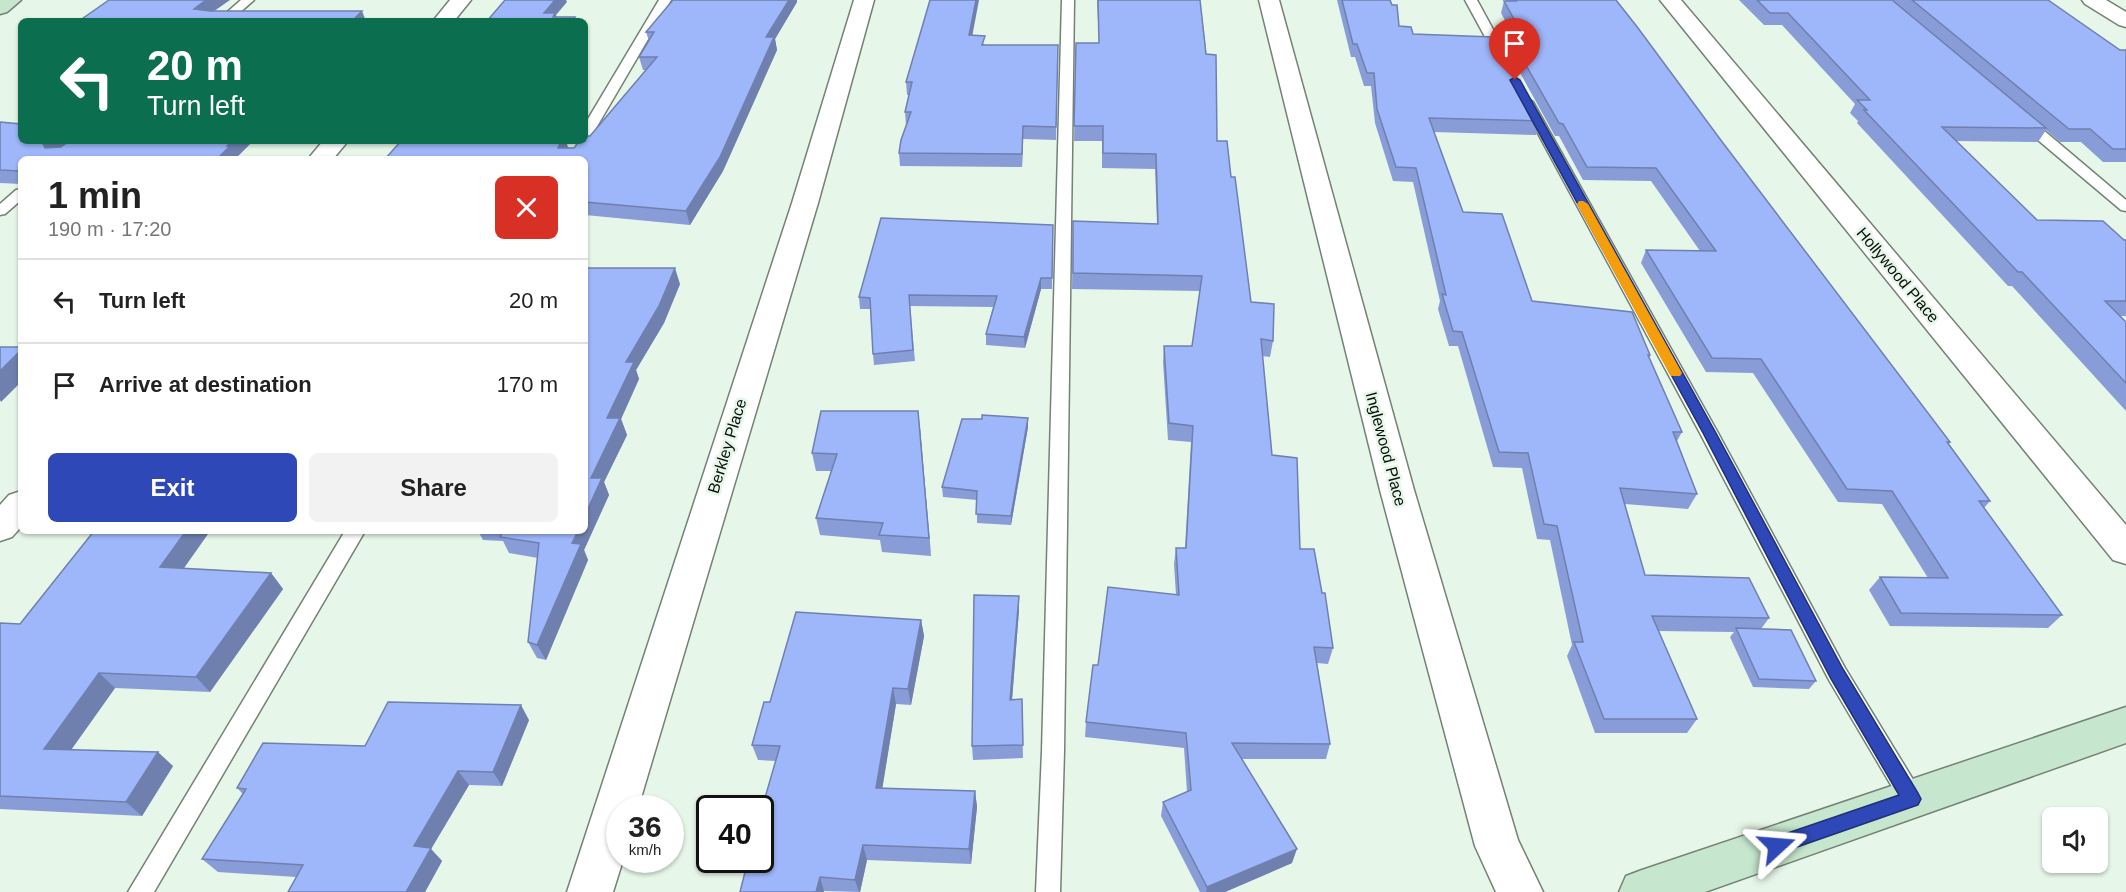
<!DOCTYPE html>
<html lang="en">
<head>
<meta charset="utf-8">
<style>
	:root { --surface:#fff; --page:#f2f2f2; --text:#222; --muted:#767676; --line:#e0e0e0; --accent:#2f48b8 }
	body { margin:0; font-family:Helvetica,sans-serif; background:var(--page); color:var(--text); height:100vh; display:flex; flex-direction:column; font-size:22px; white-space:nowrap }
	* { box-sizing:border-box; margin:0 }
	p { font-size:20px; color:var(--muted) }
	.icon { flex:none; width:33px; height:33px; fill:none; stroke:currentColor; stroke-width:2; stroke-linecap:round; stroke-linejoin:round }
	.map { position:relative; flex:1; overflow:hidden }
	.details { position:absolute; left:18px; top:156px; width:570px; height:378px; display:flex; flex-direction:column; background:var(--surface); border-radius:9px; box-shadow:0 2px 4px #0004 }
	.details>* { flex:none }
	.banner { position:absolute; left:18px; top:18px; width:570px; height:126px; border-radius:9px; box-shadow:0 2px 4px #0004; background:#0b6e4f; color:#fff; overflow:hidden }
	.tools { position:absolute; left:2042px; top:807px; display:grid; gap:12px }
	.tools a { display:grid; place-items:center; width:66px; height:66px; border-radius:9px; background:var(--surface); box-shadow:0 2px 4px #0004; font-size:30px }
	.speed { position:absolute; left:606px; top:795px; display:flex; gap:12px; font-size:30px; font-weight:700; text-align:center }
	.speed>* { display:grid; place-content:center; width:78px; height:78px; border-radius:50%; background:var(--surface); box-shadow:0 2px 4px #0004; line-height:1 }
	.speed small { font-size:15px; font-weight:400 }
	.speed .limit { border:3px solid #111; border-radius:9px; background:#fff; color:#111 }
	.pin { position:absolute; display:grid; place-items:center; width:51px; height:51px; color:#fff; margin:-62px -26px; border-radius:50% 50% 50% 0; rotate:-45deg; box-shadow:0 0 6px #0007 }
	.pin .icon { rotate:45deg }
	.me { position:absolute; width:66px; margin:-33px; rotate:71deg; stroke-linejoin:round; filter:drop-shadow(0 0 4px #0008) }
	.turn { display:flex; align-items:center; gap:21px; height:126px; padding:0 30px; font-size:27px }
	.turn .icon { width:78px; height:78px; stroke-width:2.5 }
	.turn b { display:block; font-size:42px; line-height:51px }
	.round { display:grid; place-items:center; flex:none; width:63px; height:63px; border-radius:9px; background:var(--page) }
	.head { display:flex; align-items:center; justify-content:space-between; height:102px; padding:0 30px }
	h1 { font-size:36px; font-weight:700; line-height:45px }
	.cta { display:flex; gap:12px; margin-top:auto; padding:12px 30px }
	.cta a { flex:1; height:69px; border-radius:9px; background:var(--accent); color:#fff; font-size:24px; font-weight:700; line-height:69px; text-align:center }
	.cta a+a { background:var(--page); color:var(--text) }
	ul { padding:0; list-style:none }
	li { display:flex; align-items:center; gap:18px; height:84px; padding:0 30px; border-top:2px solid var(--line) }
	li div { flex:1 }
	li b { display:block; font-size:22px }
	li em { font-style:normal }
	.map>svg:first-child { display:block }
	.lines { fill:none; stroke-linecap:round; stroke-linejoin:round }
	.lane-casing { stroke:#748275; stroke-width:3 }
	.street-casing { stroke:#748275; stroke-width:3 }
	.secondary-casing { stroke:#748275; stroke-width:3 }
	.lane { fill:#fff; fill-rule:evenodd }
	.street { fill:#fff; fill-rule:evenodd }
	.secondary { fill:#c6e7ce; fill-rule:evenodd }
	.wall { fill:#889dd7 }
	.shaded-wall { fill:#6f80af }
	.building { fill:#9eb7fa; stroke:#6f80af; stroke-width:1.5 }
	.route { fill:#2f48b8; stroke:#1f2f78; stroke-width:1.5 }
	.slow { fill:#f59e0b }
	.labels { text-anchor:middle; dominant-baseline:central; stroke-width:5; stroke-linejoin:round; paint-order:stroke }
	.street-label { font-size:16px; fill:#090e09; stroke:#e6f6e8 }
</style>
</head>
<body>
<div class="map">
<svg width="2126" height="892" viewBox="0 0 2126 892">
	<rect width="100%" height="100%" fill="#e6f6e8"/>
	<g class="lines">
		<g class="lane-casing">
			<g id="lane">
				<polygon points="241,0 254,0 230,21 217,21"/>
				<polygon points="659,0 671,0 592,135 585,139 585,124"/>
				<polygon points="1062,0 1074,0 1064,751 1060,892 1036,892 1042,751"/>
				<polygon points="1465,0 1477,0 1508,57 1506,60 1502,61 1496,57"/>
				<polygon points="1527,98 1533,102 1718,433 1845,668 1920,791 1924,799 1920,807 1912,810 1904,807 1829,680 1700,433 1521,102"/>
				<polygon points="2024,117 2029,118 2126,200 2126,211 2121,210 2019,124 2018,121"/>
				<polygon points="21,189 21,200 5,214 0,215 0,204 16,190"/>
				<polygon points="345,531 365,531 154,892 128,892"/>
			</g>
		</g>
		<g class="street-casing">
			<g id="street">
				<polygon points="450,0 471,0 454,21 433,21"/>
				<polygon points="854,0 874,0 818,203 638,808 620,808 620,860 623,860 613,892 567,892 792,203"/>
				<polygon points="1259,0 1279,0 1414,490 1518,840 1543,892 1496,892 1475,846 1380,490"/>
				<polygon points="1660,0 1681,0 2126,525 2126,564 2113,560"/>
				<polygon points="2082,0 2106,0 2126,12 2126,27 2119,25 2085,4"/>
				<polygon points="323,141 348,141 333,159 308,159"/>
				<polygon points="21,491 21,527 12,537 0,541 0,505 9,495"/>
			</g>
		</g>
		<g class="secondary-casing">
			<g id="secondary">
				<polygon points="0,0 21,0 7,12 0,14"/>
				<polygon points="2126,707 2126,743 1705,892 1619,892 1626,876 1642,870"/>
			</g>
		</g>
		<use href="#lane" class="lane"/>
		<use href="#street" class="street"/>
		<use href="#secondary" class="secondary"/>
	</g>
	<g class="wall">
		<polygon points="673,0 797,0 797,2 775,39 777,50 723,171 690,225 585,215 585,159 385,159 568,147 574,148 590,136 646,70 643,70 639,57 649,41 646,32"/>
		<polygon points="1097,0 1200,0 1217,141 1231,177 1251,302 1273,341 1270,357 1262,356 1272,455 1300,549 1322,593 1333,648 1328,664 1317,663 1330,744 1326,759 1241,759 1292,863 1225,892 1200,892 1161,816 1163,802 1187,792 1184,748 1085,737 1086,722 1098,665 1176,595 1174,564 1176,548 1185,548 1191,442 1168,440 1163,362 1164,346 1192,346 1200,291 1072,289 1073,221 1157,224 1155,169 1102,168 1102,141 1074,141 1076,43 1099,43"/>
		<polygon points="1337,0 1390,0 1399,26 1413,34 1540,121 1536,135 1434,132 1463,212 1532,301 1650,355 1649,358 1682,432 1677,441 1697,494 1688,509 1625,504 1645,575 1769,618 1761,629 1816,681 1809,689 1753,687 1730,637 1734,632 1658,631 1697,719 1687,733 1595,733 1567,656 1572,645 1550,540 1537,539 1522,468 1493,467 1458,346 1449,346 1438,309 1440,301 1413,182 1393,181 1375,123 1371,86 1364,86 1355,57 1351,57"/>
		<polygon points="1506,0 1616,0 1720,139 1950,442 1948,445 1990,501 1984,508 2062,615 2048,628 1890,626 1869,590 1880,577 1928,578 1882,504 1838,502 1753,373 1706,372 1641,263 1646,250 1700,251 1651,181 1583,180 1559,136 1555,136 1508,51 1511,39 1515,39 1501,13 1504,1 1506,1"/>
		<polygon points="1739,0 2048,0 2120,50 2126,50 2126,162 2103,162 2081,142 2060,142 2046,130 2038,142 1956,141 2037,220 2126,240 2126,316 2119,316 2126,322 2126,411 2012,286 2008,286 1857,123 1858,121 1850,113 1855,104 1782,25 1764,25"/>
		<polygon points="972,35 985,45 1058,45 1056,140 1023,139 1022,167 900,166 899,153 906,125 905,112 909,95 907,95 906,82"/>
		<polygon points="0,122 21,141 253,141 237,157 21,159 21,184 0,183"/>
		<polygon points="1053,225 1052,289 1041,289 1025,348 986,345 986,334 993,307 910,306 915,361 874,365 873,354 871,309 860,309 859,297"/>
		<polygon points="585,268 680,284 664,323 636,370 639,379 621,419 627,435 604,482 609,495 584,550 588,560 546,660 537,658 528,642 538,558 509,553 503,541 483,540 478,531 585,531"/>
		<polygon points="1028,427 1011,525 977,523 977,500 943,497 942,487"/>
		<polygon points="920,428 931,556 882,552 880,540 820,535 816,518 831,471 816,471 812,453"/>
		<polygon points="92,531 210,531 184,568 271,573 283,589 210,692 115,688 71,750 173,766 142,816 0,809 0,623 20,624 93,532"/>
		<polygon points="1019,596 1019,610 1012,700 1022,713 1023,758 973,760 972,746"/>
		<polygon points="921,620 924,636 911,705 896,704 882,788 975,791 977,807 971,864 867,860 860,892 824,891 824,892 740,892 776,761 758,760 752,745 770,702"/>
		<polygon points="529,720 502,786 469,785 431,849 442,861 425,892 288,892 296,877 218,872 202,859 243,794 237,788 365,746"/>
	</g>
	<g class="shaded-wall">
		<polygon points="206,0 230,0 200,21 194,9"/>
		<polygon points="555,0 566,0 567,2 556,15 558,21 544,13"/>
		<polygon points="789,0 797,0 797,2 775,39 777,50 723,171 690,225 686,211 766,37"/>
		<polygon points="976,0 979,0 970,48 969,35"/>
		<polygon points="362,11 366,21 352,21"/>
		<polygon points="1023,126 1023,139 1022,167 1022,154"/>
		<polygon points="47,141 69,141 53,159 45,148 43,144"/>
		<polygon points="232,141 253,141 237,157 238,159 217,159"/>
		<polygon points="561,141 566,141 568,147 563,159 558,148"/>
		<polygon points="675,268 680,284 664,323 636,370 639,379 621,419 627,435 604,482 609,495 584,550 588,560 546,660 537,645 572,543 578,531 585,531 585,515 591,478 607,418 626,362"/>
		<polygon points="1041,278 1041,289 1025,348 1024,337"/>
		<polygon points="21,350 21,382 1,402 0,400 0,371"/>
		<polygon points="918,411 920,428 931,556 929,538"/>
		<polygon points="1028,418 1028,427 1011,525 1011,516"/>
		<polygon points="186,531 210,531 174,582 160,567"/>
		<polygon points="271,573 283,589 210,692 196,677"/>
		<polygon points="1019,596 1019,610 1011,713 1010,700"/>
		<polygon points="921,620 924,636 911,705 908,689"/>
		<polygon points="99,673 115,688 61,764 44,749"/>
		<polygon points="893,688 896,704 880,803 876,788"/>
		<polygon points="521,705 529,720 502,786 493,772"/>
		<polygon points="158,752 173,766 142,816 126,802"/>
		<polygon points="458,771 469,785 431,849 442,861 425,892 406,892 414,846"/>
		<polygon points="975,791 977,807 971,864 969,849"/>
		<polygon points="863,845 867,860 860,892 859,892 855,880"/>
		<polygon points="1297,849 1292,863 1225,892 1206,892 1207,887"/>
		<polygon points="820,877 824,891 824,892 816,892"/>
	</g>
	<g class="building">
		<polygon points="109,0 206,0 194,9 210,11 362,11 352,21 79,21"/>
		<polygon points="505,0 555,0 544,13 555,13 553,17 575,17 572,21 487,21"/>
		<polygon points="673,0 789,0 766,37 774,37 720,157 686,211 585,202 585,159 385,159 401,141 561,141 558,148 574,148 579,141 585,141 585,136 590,136 657,57 639,57 654,32 646,32"/>
		<polygon points="930,0 976,0 969,35 985,36 982,45 1058,45 1056,127 1023,126 1022,154 899,153 901,140 911,112 905,112 912,82 906,82"/>
		<polygon points="1098,0 1200,0 1206,54 1216,55 1217,141 1227,141 1231,177 1235,177 1251,302 1274,304 1273,341 1261,339 1272,455 1297,458 1300,549 1314,549 1322,593 1325,593 1333,648 1314,647 1330,744 1232,743 1297,849 1207,887 1163,802 1191,790 1186,733 1086,722 1093,665 1098,665 1108,587 1179,595 1176,548 1186,548 1193,426 1169,423 1164,346 1192,346 1202,276 1073,273 1073,221 1158,224 1156,154 1103,153 1103,126 1074,126 1076,43 1099,43"/>
		<polygon points="1342,0 1390,0 1392,5 1397,5 1399,26 1411,27 1413,34 1493,37 1540,121 1429,118 1463,212 1502,214 1532,301 1632,312 1650,355 1648,355 1682,432 1673,432 1697,494 1620,488 1645,575 1749,578 1769,618 1652,616 1697,719 1604,719 1574,642 1583,642 1557,526 1544,524 1528,453 1499,452 1462,332 1453,331 1442,294 1446,295 1416,168 1396,167 1377,109 1374,73 1367,73 1357,44 1353,44"/>
		<polygon points="1515,0 1616,0 1638,28 1720,139 1950,442 1947,442 1990,501 1979,501 2062,615 1901,613 1880,577 1948,578 1892,491 1847,489 1761,359 1712,358 1646,250 1716,251 1656,168 1587,167 1563,124 1559,123 1511,39 1525,39 1504,1 1516,1"/>
		<polygon points="1757,0 1892,0 2046,128 1942,127 2037,220 2103,221 2124,240 2126,240 2126,301 2105,301 2126,322 2126,383 2022,272 2018,272 1864,110 1867,110 1857,100 1870,100 1788,13 1770,13"/>
		<polygon points="1912,0 2048,0 2120,50 2126,50 2126,149 2113,149 2090,129 2069,129"/>
		<polygon points="0,122 21,124 21,141 47,141 43,144 45,148 61,147 69,141 232,141 227,146 230,146 217,159 21,159 21,171 0,170"/>
		<polygon points="881,218 1053,225 1052,278 1041,278 1024,337 986,334 997,296 909,295 913,350 873,354 870,298 859,297"/>
		<polygon points="585,268 675,268 659,306 626,362 634,362 607,418 620,418 591,478 602,478 585,515"/>
		<polygon points="0,347 21,347 21,350 0,371"/>
		<polygon points="821,411 918,411 929,538 879,535 883,523 816,518 837,454 812,453"/>
		<polygon points="982,415 1028,418 1011,516 976,514 977,491 942,487 962,419 982,419"/>
		<polygon points="94,531 186,531 160,567 271,573 196,677 99,673 44,749 158,752 126,802 0,796 0,623 20,624"/>
		<polygon points="503,531 578,531 572,543 581,544 537,645 528,642 539,543 500,537"/>
		<polygon points="974,595 1019,596 1010,700 1022,699 1023,745 972,746"/>
		<polygon points="796,612 921,620 908,689 893,688 876,788 975,791 969,849 863,845 855,880 820,877 816,892 740,892 748,860 760,860 760,815 780,746 752,745 764,702 770,702"/>
		<polygon points="1736,628 1791,630 1816,681 1759,679"/>
		<polygon points="388,702 521,705 493,772 458,771 414,846 431,848 406,892 288,892 303,865 202,859 246,789 237,788 263,743 365,746"/>
	</g>
	<polygon class="route" points="1515,77 1520,80 1716,433 1843,669 1918,793 1921,799 1918,805 1777,854 1770,852 1768,846 1770,839 1899,795 1831,679 1703,433 1510,80"/>
	<polygon class="slow" points="1579,201 1583,201 1588,204 1682,373 1680,376 1671,376 1669,373 1577,204"/>
	<g class="labels">
		<g class="street-label">
			<text transform="translate(1898 275) rotate(50)">Hollywood Place</text>
			<text transform="translate(727 446) rotate(-73)">Berkley Place</text>
			<text transform="translate(1386 449) rotate(75)">Inglewood Place</text>
		</g>
	</g>
</svg>
<div class="tools">
<a><svg class="icon" aria-label="sound" viewBox="0 0 24 24"><path d="M4 9h4l5-4v14l-5-4H4zM17 9q2 3 0 6"/></svg></a>
</div>
<div class="speed"><div>36<small>km/h</small></div><div class="limit">40</div></div>
<div class="pin" style="left:1515px;top:80px;background:#d93025"><svg class="icon" aria-label="arrive" viewBox="0 0 24 24"><path d="M6 21V4h12l-3 4 3 4H6"/></svg></div>
<svg class="me" style="left:1777px;top:846px" viewBox="-20 -20 40 40"><path d="M0-17L14 15 0 8-14 15z" fill="#2f48b8" stroke="#fff" stroke-width="4"/></svg>
<div class="banner">
<div class="turn"><svg class="icon" aria-label="left" viewBox="0 0 24 24"><path d="M17 20v-9H6M10 6l-5 5 5 5"/></svg><div><b>20 m</b>Turn left</div></div>
</div>
<section class="details">
<div class="head"><div><h1>1 min</h1><p>190 m · 17:20</p></div><a class="round" style="background:#d93025;color:#fff"><svg class="icon" aria-label="close" viewBox="0 0 24 24"><path d="M6 6l12 12M18 6L6 18"/></svg></a></div>
<ul>
<li><svg class="icon" aria-label="left" viewBox="0 0 24 24"><path d="M17 20v-9H6M10 6l-5 5 5 5"/></svg><div><b>Turn left</b></div><em>20 m</em></li>
<li><svg class="icon" aria-label="arrive" viewBox="0 0 24 24"><path d="M6 21V4h12l-3 4 3 4H6"/></svg><div><b>Arrive at destination</b></div><em>170 m</em></li>
</ul>
<div class="cta"><a>Exit</a><a>Share</a></div>
</section>
</div>
</body>
</html>
